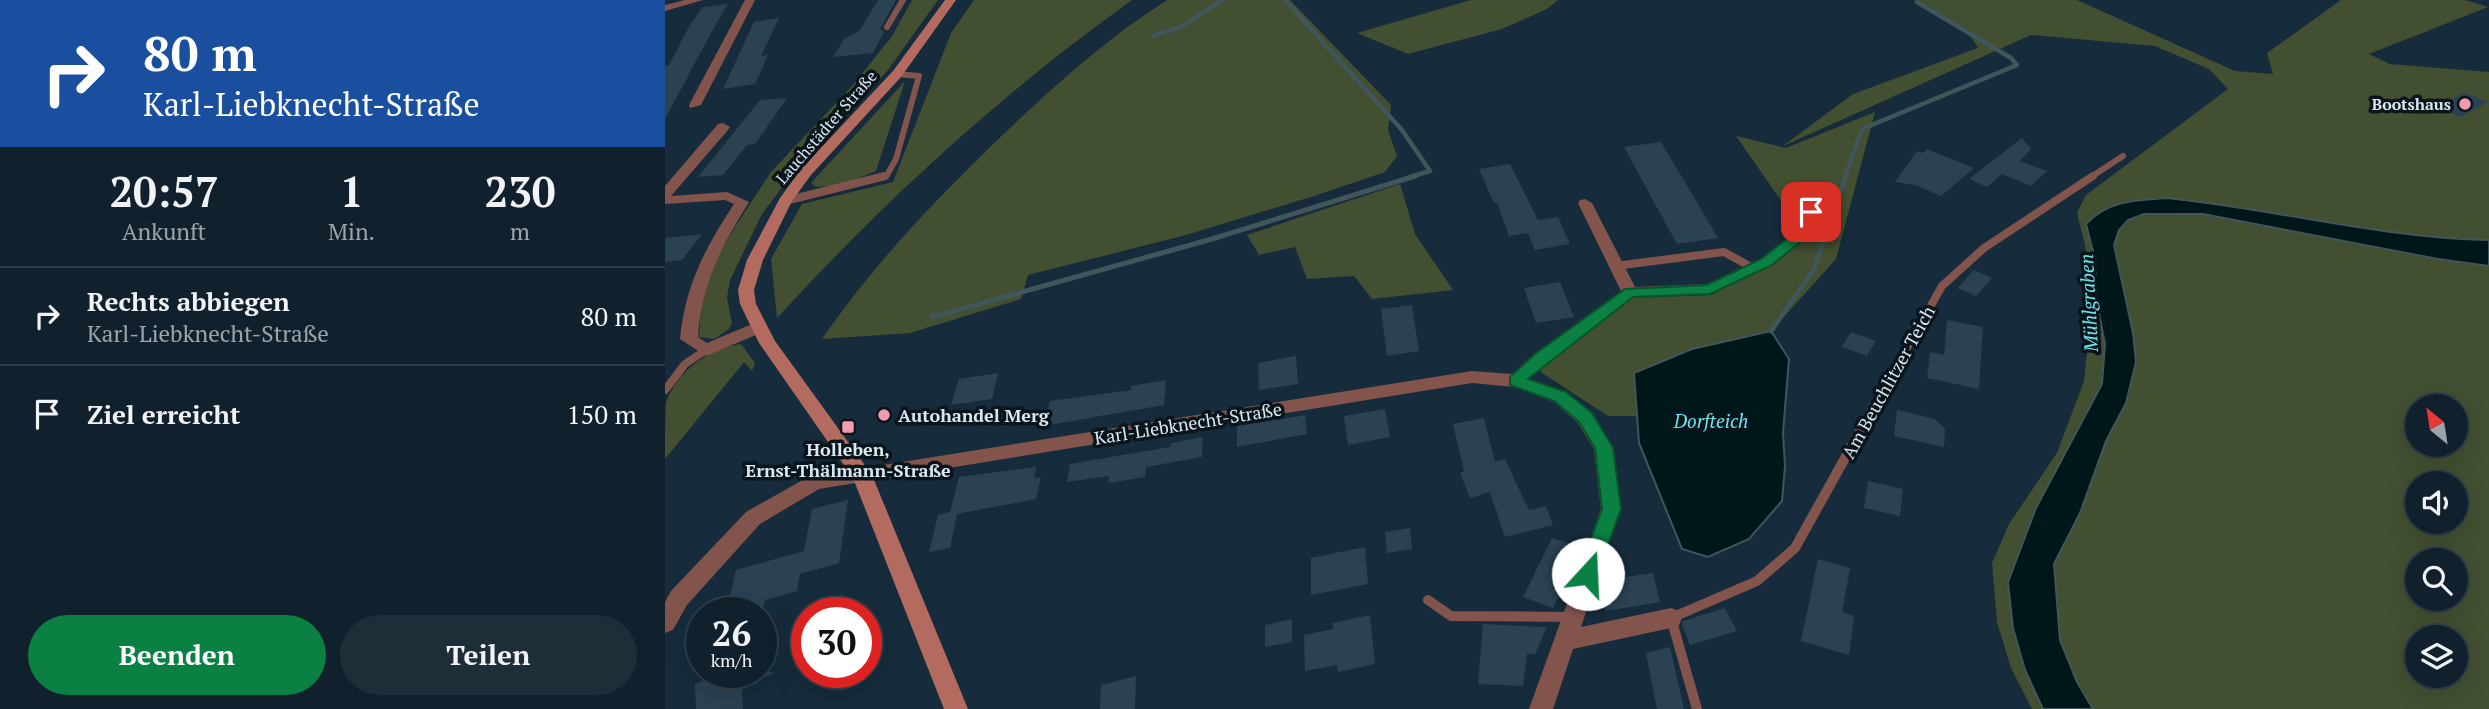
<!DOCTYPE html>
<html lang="de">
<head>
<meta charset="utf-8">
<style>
	:root { --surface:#10212d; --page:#1e2e39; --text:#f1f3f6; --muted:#9ca3aa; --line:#303e49; --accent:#0b8043 }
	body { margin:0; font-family:"PT Serif",serif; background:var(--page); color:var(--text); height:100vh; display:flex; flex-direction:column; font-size:26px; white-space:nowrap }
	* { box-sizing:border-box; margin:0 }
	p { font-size:23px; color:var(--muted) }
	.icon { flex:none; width:38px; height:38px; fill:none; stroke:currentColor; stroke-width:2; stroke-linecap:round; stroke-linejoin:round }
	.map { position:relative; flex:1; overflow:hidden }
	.sheet { display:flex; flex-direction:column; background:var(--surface); width:665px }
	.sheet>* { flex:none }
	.banner { background:#1a4fa0; color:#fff; overflow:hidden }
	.needle { width:46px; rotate:330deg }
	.buttons { position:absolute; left:1740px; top:394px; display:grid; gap:14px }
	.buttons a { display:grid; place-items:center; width:63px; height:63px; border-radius:50%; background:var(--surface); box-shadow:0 7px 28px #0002,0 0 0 2px var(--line); font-size:35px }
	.speed { position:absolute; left:21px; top:597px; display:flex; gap:14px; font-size:35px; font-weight:700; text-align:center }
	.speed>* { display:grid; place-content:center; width:91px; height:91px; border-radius:50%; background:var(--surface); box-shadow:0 7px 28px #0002,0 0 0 2px var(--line); line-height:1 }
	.speed small { font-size:18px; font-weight:400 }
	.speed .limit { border:10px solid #d22; background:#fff; color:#111 }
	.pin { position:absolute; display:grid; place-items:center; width:60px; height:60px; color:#fff; margin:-30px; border-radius:14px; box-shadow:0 4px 10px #0006 }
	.me { position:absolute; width:77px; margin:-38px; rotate:20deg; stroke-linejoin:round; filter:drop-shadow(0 0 5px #0008) }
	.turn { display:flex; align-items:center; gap:24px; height:147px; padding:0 28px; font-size:32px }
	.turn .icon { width:91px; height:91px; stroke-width:2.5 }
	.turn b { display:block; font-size:49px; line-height:60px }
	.eta { display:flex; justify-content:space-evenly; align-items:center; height:119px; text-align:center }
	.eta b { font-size:42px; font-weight:700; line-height:49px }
	.button { display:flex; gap:14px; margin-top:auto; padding:14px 28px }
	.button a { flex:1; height:80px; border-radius:42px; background:var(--accent); color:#fff; font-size:28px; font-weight:700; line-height:80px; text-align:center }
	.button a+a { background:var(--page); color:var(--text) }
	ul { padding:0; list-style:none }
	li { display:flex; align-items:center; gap:21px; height:98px; padding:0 28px; border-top:2px solid var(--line) }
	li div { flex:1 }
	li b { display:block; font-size:26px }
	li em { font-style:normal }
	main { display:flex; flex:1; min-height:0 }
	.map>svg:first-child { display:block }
	.green { fill:#424f31; fill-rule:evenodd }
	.water { fill:#001719; stroke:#41565a; stroke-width:2 }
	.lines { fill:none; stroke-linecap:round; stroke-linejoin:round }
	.stream-far1 { stroke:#41565a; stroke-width:4.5 }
	.stream { stroke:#41565a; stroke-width:5 }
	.building { fill:#2b4253 }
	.service-far2 { stroke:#82544c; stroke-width:6 }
	.service-far1 { stroke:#82544c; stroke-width:8 }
	.service { stroke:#82544c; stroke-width:10 }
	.minor { fill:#82544c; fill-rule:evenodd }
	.secondary { fill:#b26b5e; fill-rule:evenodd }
	.route { fill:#0b8043; stroke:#07532c; stroke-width:2 }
	.poi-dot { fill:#f29aaf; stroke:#0a141b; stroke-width:2.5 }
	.labels { text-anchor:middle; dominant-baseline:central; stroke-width:7; stroke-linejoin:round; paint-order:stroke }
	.far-poi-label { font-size:16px; font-weight:bold; fill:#dae8f2; stroke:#0a141b; text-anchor:end }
	.far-street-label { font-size:16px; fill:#dae8f2; stroke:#0a141b }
	.street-label { font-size:18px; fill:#dae8f2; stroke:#0a141b }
	.poi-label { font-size:18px; font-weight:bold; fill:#dae8f2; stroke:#0a141b; text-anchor:start }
	.water-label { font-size:19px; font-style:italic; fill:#6de6ee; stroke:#0a141b }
</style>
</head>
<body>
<main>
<section class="sheet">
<div class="banner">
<div class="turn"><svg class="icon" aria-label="right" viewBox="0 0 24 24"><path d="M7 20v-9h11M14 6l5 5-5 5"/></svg><div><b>80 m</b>Karl-Liebknecht-Straße</div></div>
</div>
<div class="eta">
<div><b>20:57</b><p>Ankunft</p></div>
<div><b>1</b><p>Min.</p></div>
<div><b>230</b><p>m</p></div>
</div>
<ul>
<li><svg class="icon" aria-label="right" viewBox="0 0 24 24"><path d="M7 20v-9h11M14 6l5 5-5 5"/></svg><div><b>Rechts abbiegen</b><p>Karl-Liebknecht-Straße</p></div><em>80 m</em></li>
<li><svg class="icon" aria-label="arrive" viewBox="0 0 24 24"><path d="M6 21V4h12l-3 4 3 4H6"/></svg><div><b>Ziel erreicht</b></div><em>150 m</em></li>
</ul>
<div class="button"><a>Beenden</a><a>Teilen</a></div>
</section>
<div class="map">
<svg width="1824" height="709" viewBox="0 0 1824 709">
	<rect width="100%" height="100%" fill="#162c3c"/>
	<g class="green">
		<polygon points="247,0 273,0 223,70 128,173 97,214 65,280 62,298 67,323 64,329 49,339 34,337 37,290 49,263 70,227 106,172 188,85 227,36"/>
		<path d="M 309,0 L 467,0 C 337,93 220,200 112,318 L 106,259 L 137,204 L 228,182 L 286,33 Z"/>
		<path d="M 502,0 L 625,0 L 726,105 L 723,130 L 732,156 L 720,172 L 649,196 L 521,235 L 363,275 L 356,299 L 245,333 L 157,339 C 205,269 262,209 322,150 C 378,96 436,42 502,0 Z"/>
		<polygon points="806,0 893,0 882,9 837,29 743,54 692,33"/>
		<path d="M 1252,0 L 1412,0 L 1570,71 L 1608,74 L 1602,53 L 1676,0 L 1800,0 L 1823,7 L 1704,54 L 1725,64 L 1824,72 L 1824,709 L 1367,709 L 1346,668 L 1332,622 L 1327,563 L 1344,524 L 1392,453 L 1419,381 L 1427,303 L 1420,245 L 1412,213 L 1421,195 L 1563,89 L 1544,69 L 1490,46 L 1366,35 L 1118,146 L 1188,94 L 1313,48 L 1300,28 ZM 1752,406 L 1790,406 L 1790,444 L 1752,444 ZM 1752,483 L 1790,483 L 1790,522 L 1752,522 ZM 1752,560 L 1790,560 L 1790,598 L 1752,598 ZM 1752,637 L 1790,637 L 1790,676 L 1752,676 Z"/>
		<polygon points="240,81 211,171 177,185 152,187 146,183"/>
		<polygon points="1210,112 1171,259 1106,331 1027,349 970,372 972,416 943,416 871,369 966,298 1047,295 1142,238 1071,136 1121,148"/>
		<polygon points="735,184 750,234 788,290 707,299 689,276 642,279 630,247 594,255 582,235"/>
		<path d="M 76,344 L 90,363 L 87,371 L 79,362 L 0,459 C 0,443 0,419 1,403 C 11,372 44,348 76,344 Z"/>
	</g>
	<g class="water">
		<path d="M 1502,198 C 1610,209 1716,238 1824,240 L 1824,266 L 1773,259 L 1538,214 L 1479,214 L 1463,220 L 1454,230 L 1449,245 L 1468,333 L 1471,362 L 1461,403 L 1441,441 L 1415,513 L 1389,564 L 1395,640 L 1412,682 L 1428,709 L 1378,709 L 1360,670 L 1348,628 L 1343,582 L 1371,508 L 1437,384 L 1440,344 L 1430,292 L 1431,263 L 1421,224 C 1443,200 1471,200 1502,198 Z"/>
		<polygon points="1106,331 1124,359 1118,433 1120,466 1117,501 1084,539 1043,557 1017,549 974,443 969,373 1027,349"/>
	</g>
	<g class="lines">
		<g class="stream-far1">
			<polyline points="620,0 737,130 765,171 745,177"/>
			<polyline points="488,36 515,27 558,0"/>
			<polyline points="1180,177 1197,129 1352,65 1346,58 1252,2"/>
		</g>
		<g class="stream">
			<polyline points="267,317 547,239 750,176"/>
			<polyline points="1106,331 1149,269 1181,176"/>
		</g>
	</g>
	<g class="building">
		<polygon points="213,0 231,0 215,29 219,32 208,53 168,57 179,39 194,31"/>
		<polygon points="63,4 47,31 0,119 0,66 4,65 25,25 38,7"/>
		<polygon points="114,18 96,56 103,55 90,84 58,89 89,22"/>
		<polygon points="1799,93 1823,102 1795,117 1771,107"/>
		<polygon points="122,98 90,144 82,145 58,175 33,177 95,100"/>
		<polygon points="1357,138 1366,149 1355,161 1382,171 1366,186 1337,174 1322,187 1304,179"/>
		<polygon points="996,142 1053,238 1012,244 959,147"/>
		<polygon points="1262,149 1309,168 1276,196 1250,185 1230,182 1252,151 1259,153"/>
		<polygon points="845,164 873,220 893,217 905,244 870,250 863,233 844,236 832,202 829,203 814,169"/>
		<polygon points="37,234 17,260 0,262 0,238"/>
		<polygon points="1309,270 1327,278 1311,296 1293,288"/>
		<polygon points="895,282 909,317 871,323 859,288"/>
		<polygon points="747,305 754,351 722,356 716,309"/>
		<polygon points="1282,320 1318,327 1314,389 1262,378 1265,352 1279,355"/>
		<polygon points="1186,332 1211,341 1202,356 1177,347"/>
		<polygon points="631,356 633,384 594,390 593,363"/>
		<polygon points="333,373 327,399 286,405 294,379"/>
		<polygon points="501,380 499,405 379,426 385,401 466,390 466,386"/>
		<polygon points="720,409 725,437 683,445 679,416"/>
		<polygon points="1232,410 1270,419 1280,429 1279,447 1229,436"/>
		<polygon points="640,415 642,434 572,447 572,426"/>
		<polygon points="819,418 830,462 840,459 864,510 881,506 888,525 840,537 825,492 805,498 795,473 799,471 788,424"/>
		<polygon points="538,437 537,457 481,467 480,477 443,483 444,476 402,482 405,464 505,447 506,443"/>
		<polygon points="371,467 369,478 376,477 371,499 292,514 285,548 264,552 273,515 285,512 294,477"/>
		<polygon points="1203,481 1238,489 1235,516 1199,508"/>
		<polygon points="183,500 174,563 135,574 132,591 100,600 97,612 61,612 71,570 139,551 147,509"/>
		<polygon points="745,528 747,549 722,553 720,532"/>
		<polygon points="887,538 917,547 888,608 858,597"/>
		<polygon points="700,547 703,584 646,595 646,558"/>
		<polygon points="1153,559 1185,568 1177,612 1189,616 1184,655 1136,641"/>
		<polygon points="988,573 995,602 941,611 934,581"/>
		<polygon points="1060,608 1072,631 1025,645 1017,625 1018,621"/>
		<polygon points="705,615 710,664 673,672 672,665 640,671 639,635 668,629 668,623"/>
		<polygon points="627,619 627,642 600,647 600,625"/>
		<polygon points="818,624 882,627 870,654 862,654 858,686 813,684"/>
		<polygon points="1005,647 1019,709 992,709 981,653"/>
		<polygon points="56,672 111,672 77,687 78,709 31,709 30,684"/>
		<polygon points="471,676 470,709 435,709 436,685"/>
	</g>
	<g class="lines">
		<g class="service-far2">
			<polyline points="222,27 238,0"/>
			<polyline points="213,177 222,175 231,159 254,76 232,74"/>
			<polyline points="1426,177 1458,156"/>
		</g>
		<g class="service-far1">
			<polyline points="120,201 220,176"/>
			<polyline points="950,266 1059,252 1088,268"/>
			<polyline points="0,390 20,364 41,350"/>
			<polyline points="1208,408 1277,286 1319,248 1428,176"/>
		</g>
		<g class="service">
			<polyline points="763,600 786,616 907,617"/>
			<polyline points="1032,709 1006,618 1092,581 1130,548 1209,406"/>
		</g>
		<g class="minor">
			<polygon points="20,0 38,0 0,11 0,5"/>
			<polygon points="80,0 90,0 36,105 25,108 24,105"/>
			<path d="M 58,123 L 65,127 L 63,130 L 6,196 L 62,192 L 84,202 C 57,246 36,284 33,337 L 42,343 L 94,321 L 102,327 L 100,331 L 41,356 L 15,339 C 20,286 40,248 69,204 L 60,200 L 0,204 L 0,186 L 53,124 Z"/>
			<polygon points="1156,186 1163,190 1139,239 1107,265 1045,294 969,297 881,362 864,379 901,392 927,413 949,448 956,509 916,627 1006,608 1014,611 1017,618 1014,625 1006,628 908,649 888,709 864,709 936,509 929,449 913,423 889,402 849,387 807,383 154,489 95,524 22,605 8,630 0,633 0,602 6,591 81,512 143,477 807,371 847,374 869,354 956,291 913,203 915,200 920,199 927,203 970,287 1042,284 1095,259 1128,234 1149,190"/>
		</g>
		<polygon class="secondary" points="280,0 291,0 236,77 146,175 127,201 98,260 89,290 91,304 110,341 207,475 303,709 279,709 188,478 94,343 75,304 73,290 82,260 115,198 136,169 228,71"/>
	</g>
	<polygon class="route" points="1141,209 1152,212 1139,239 1107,265 1045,294 968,297 863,379 901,392 927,413 948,448 956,509 930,580 916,580 913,574 937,509 930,448 914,422 889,401 845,385 845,377 870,354 960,289 1042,285 1096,259 1128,234"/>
	<g class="poi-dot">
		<circle cx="1800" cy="104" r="7"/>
		<circle cx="219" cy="415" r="7"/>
		<rect x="176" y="420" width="14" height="14" rx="3.5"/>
	</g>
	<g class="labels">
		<g class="far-poi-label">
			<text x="1786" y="104">Bootshaus</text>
		</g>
		<g class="far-street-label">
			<text transform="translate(161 127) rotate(-49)">Lauchstädter Straße</text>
		</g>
		<g class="street-label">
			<text transform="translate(1223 382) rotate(-61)">Am Beuchlitzer Teich</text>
			<text transform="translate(523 423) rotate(-9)">Karl-Liebknecht-Straße</text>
		</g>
		<g class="poi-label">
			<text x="233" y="415">Autohandel Merg</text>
			<text x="183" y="449" text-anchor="middle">Holleben,<tspan x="183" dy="21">Ernst-Thälmann-Straße</tspan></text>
		</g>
		<g class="water-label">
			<text transform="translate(1423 303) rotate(-93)">Mühlgraben</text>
			<text x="1046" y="420">Dorfteich</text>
		</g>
	</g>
</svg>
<div class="buttons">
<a><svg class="needle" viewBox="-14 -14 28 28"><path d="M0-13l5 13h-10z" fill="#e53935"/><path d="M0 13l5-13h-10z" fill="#9ca3aa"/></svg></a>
<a><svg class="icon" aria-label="sound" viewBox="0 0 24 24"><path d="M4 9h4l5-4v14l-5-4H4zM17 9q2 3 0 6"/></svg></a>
<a><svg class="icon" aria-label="search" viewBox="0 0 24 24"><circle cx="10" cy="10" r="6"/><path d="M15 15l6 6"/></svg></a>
<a><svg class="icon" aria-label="layers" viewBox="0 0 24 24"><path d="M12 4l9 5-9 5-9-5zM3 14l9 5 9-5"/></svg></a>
</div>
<div class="speed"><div>26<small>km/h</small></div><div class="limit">30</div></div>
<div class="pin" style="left:1146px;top:212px;background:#d93025"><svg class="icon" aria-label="arrive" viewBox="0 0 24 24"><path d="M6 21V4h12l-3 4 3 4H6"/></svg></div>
<svg class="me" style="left:923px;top:574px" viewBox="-20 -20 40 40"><circle r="19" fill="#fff"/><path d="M0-13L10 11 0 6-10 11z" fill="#0b8043"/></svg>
</div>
</main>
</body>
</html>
